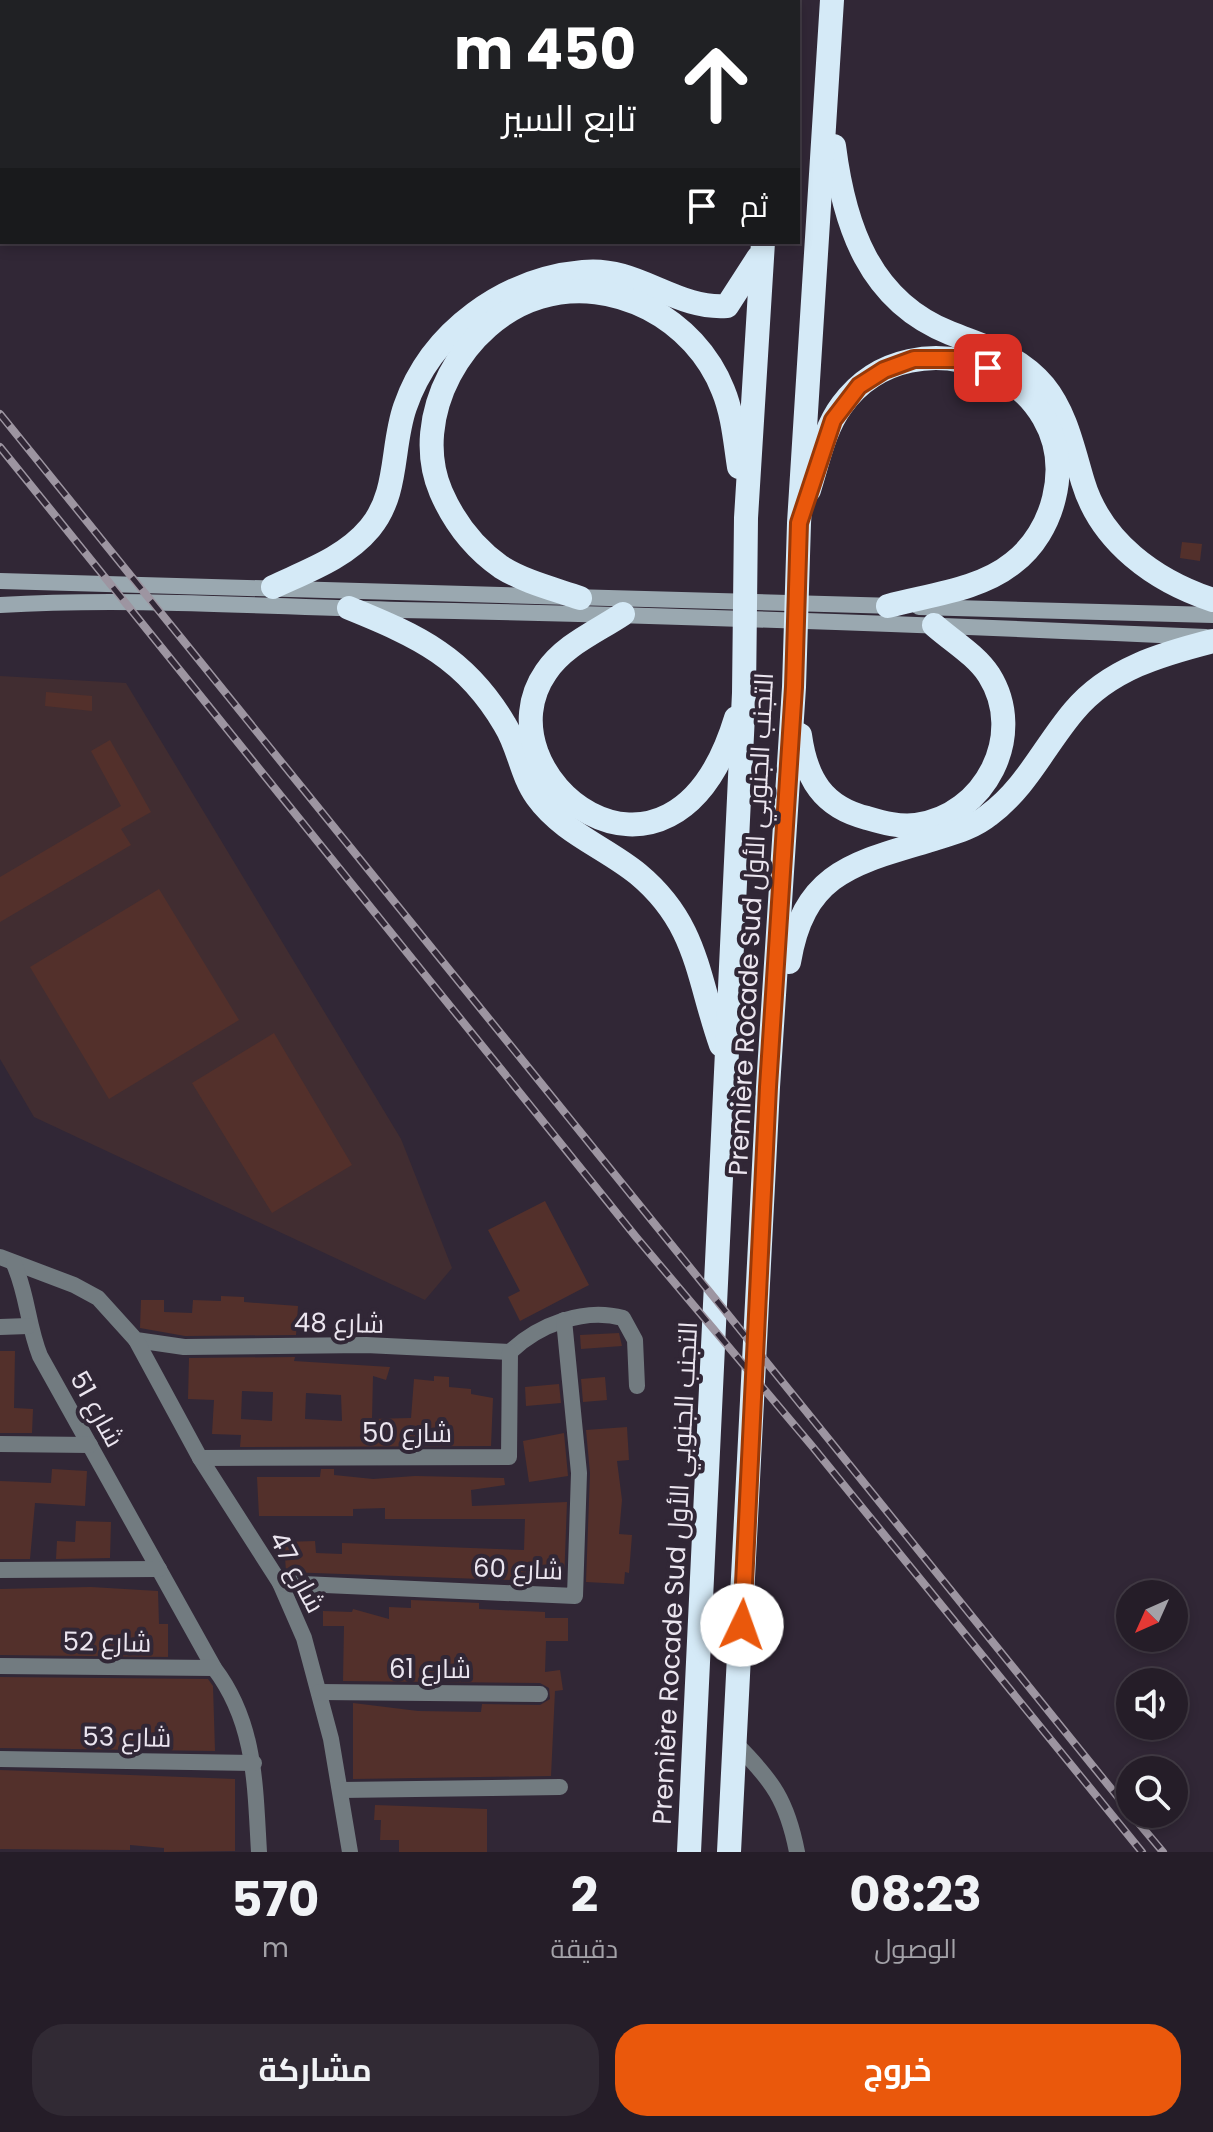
<!DOCTYPE html>
<html lang="ar">
<head>
<meta charset="utf-8">
<style>
	:root { --surface:#251d28; --page:#312a34; --text:#f1f3f6; --muted:#a3a2a8; --line:#423b45; --accent:#ea580c }
	body { margin:0; font-family:Poppins,Cairo,sans-serif; background:var(--page); color:var(--text); direction:rtl; height:100vh; display:flex; flex-direction:column; font-size:30px; white-space:nowrap }
	* { box-sizing:border-box; margin:0 }
	p { font-size:26px; color:var(--muted) }
	.icon { flex:none; width:44px; height:44px; fill:none; stroke:currentColor; stroke-width:2; stroke-linecap:round; stroke-linejoin:round }
	.map { position:relative; height:1852px; overflow:hidden; direction:ltr }
	.sheet { display:flex; flex-direction:column; background:var(--surface); flex:1 }
	.sheet>* { flex:none }
	.guide { position:absolute; left:0px; top:0px; width:800px; height:244px; box-shadow:0 4px 12px #0003,0 0 0 2px var(--line); direction:rtl; background:#202124; color:#fff; overflow:hidden }
	.needle { width:52px; rotate:225deg }
	.buttons { position:absolute; left:1116px; top:1580px; display:grid; gap:16px }
	.buttons a { display:grid; place-items:center; width:72px; height:72px; border-radius:50%; background:var(--surface); box-shadow:0 4px 12px #0003,0 0 0 2px var(--line); font-size:40px }
	.pin { position:absolute; display:grid; place-items:center; width:68px; height:68px; color:#fff; margin:-34px; border-radius:16px; box-shadow:0 4px 12px #0006 }
	.me { position:absolute; width:88px; margin:-44px; rotate:3deg; stroke-linejoin:round; filter:drop-shadow(0 0 6px #0008) }
	.turn { display:flex; align-items:center; gap:28px; height:168px; padding:0 32px; font-size:36px }
	.turn .icon { width:104px; height:104px; stroke-width:2.5 }
	.turn b { display:block; font-size:56px; line-height:68px }
	.then { display:flex; align-items:center; height:76px; padding:0 32px; background:#0003; gap:16px; font-size:30px }
	.eta { display:flex; justify-content:space-evenly; align-items:center; height:136px; text-align:center }
	.eta b { font-size:48px; font-weight:700; line-height:56px }
	.action { display:flex; gap:16px; margin-top:auto; padding:16px 32px }
	.action a { flex:1; height:92px; border-radius:32px; background:var(--accent); color:#fff; font-size:32px; font-weight:700; line-height:92px; text-align:center }
	.action a+a { background:var(--page); color:var(--text) }
	.map>svg:first-child { display:block }
	.industrial { fill:#412d31 }
	.building { fill:#53302b; fill-rule:evenodd }
	.lines { fill:none; stroke-linecap:round; stroke-linejoin:round }
	.minor { stroke:#727b80; stroke-width:16 }
	.secondary { stroke:#9aa8b0; stroke-width:16 }
	.motorway { stroke:#d5eaf7; stroke-width:24 }
	.rail-casing { stroke:#9d95a1; stroke-width:8 }
	.rail { stroke:#312736; stroke-width:5; stroke-dasharray:15; stroke-linecap:butt }
	.route-casing { stroke:#983908; stroke-width:20 }
	.route { stroke:#ea580c; stroke-width:14 }
	.labels { text-anchor:middle; dominant-baseline:central; stroke-width:8; stroke-linejoin:round; paint-order:stroke }
	.street-label { font-size:26px; fill:#ebe5ef; stroke:#312736 }
</style>
</head>
<body>
<div class="map">
<svg width="1213" height="1852" viewBox="0 0 1213 1852">
	<rect width="100%" height="100%" fill="#312736"/>
	<polygon class="industrial" points="0,676 126,683 401,1139 452,1268 425,1300 34,1117 0,1059"/>
	<g class="building">
		<polygon points="1182,542 1202,544 1200,561 1180,558"/>
		<polygon points="46,692 92,696 92,711 45,706"/>
		<polygon points="110,740 151,812 121,829 131,845 0,922 0,877 121,806 91,751"/>
		<polygon points="159,889 239,1020 109,1099 30,967"/>
		<polygon points="274,1033 352,1165 272,1213 192,1083"/>
		<polygon points="545,1201 589,1285 520,1321 508,1297 520,1291 488,1230"/>
		<polygon points="221,1296 244,1297 244,1302 298,1306 296,1335 185,1336 140,1328 141,1300 164,1300 164,1312 192,1313 193,1300 221,1301"/>
		<polygon points="619,1333 622,1346 581,1349 580,1335"/>
		<polygon points="0,1351 15,1351 14,1408 33,1409 32,1433 0,1433"/>
		<path d="M 295,1357 L 294,1361 L 390,1367 L 386,1380 L 373,1376 L 372,1419 L 411,1418 L 414,1379 L 434,1381 L 434,1376 L 449,1377 L 449,1387 L 471,1389 L 471,1394 L 493,1398 L 491,1446 L 240,1447 L 241,1435 L 212,1434 L 214,1400 L 188,1399 L 189,1358 ZM 242,1391 L 273,1392 L 272,1421 L 241,1419 ZM 306,1393 L 341,1395 L 342,1421 L 305,1419 Z"/>
		<polygon points="605,1377 607,1400 583,1402 581,1379"/>
		<polygon points="559,1384 561,1403 526,1406 525,1387"/>
		<polygon points="627,1427 629,1460 617,1461 622,1500 619,1534 632,1535 629,1573 625,1572 624,1584 586,1582 590,1473 586,1430"/>
		<polygon points="564,1433 568,1476 529,1482 523,1441"/>
		<polygon points="52,1469 87,1471 85,1506 35,1503 30,1559 0,1559 0,1481 51,1483"/>
		<polygon points="321,1469 334,1469 334,1475 373,1479 415,1476 504,1478 505,1485 471,1490 472,1506 567,1502 564,1582 286,1572 284,1542 315,1541 316,1553 342,1554 342,1543 524,1550 525,1519 385,1519 385,1508 353,1509 353,1516 259,1516 257,1477 320,1477"/>
		<polygon points="76,1521 111,1522 110,1558 56,1559 57,1541 75,1542"/>
		<polygon points="91,1587 158,1591 159,1624 168,1624 168,1657 0,1655 0,1589"/>
		<polygon points="411,1600 479,1603 479,1609 545,1612 545,1618 568,1618 568,1641 546,1641 545,1672 560,1670 563,1690 555,1691 551,1776 353,1779 353,1703 418,1711 481,1712 482,1704 540,1705 550,1699 549,1688 540,1683 343,1681 344,1626 323,1626 323,1611 352,1612 353,1609 389,1619 389,1607 411,1608"/>
		<polygon points="0,1677 208,1679 213,1686 215,1751 0,1748"/>
		<polygon points="0,1770 235,1779 235,1851 164,1852 164,1848 130,1845 130,1850 0,1849"/>
		<polygon points="375,1805 487,1809 487,1852 399,1852 399,1840 380,1840 381,1820 374,1820"/>
	</g>
	<g class="lines">
		<g class="minor">
			<path d="M 0,1257 L 74,1285 L 98,1298 L 136,1340 L 184,1347 L 366,1345 L 510,1352 C 538,1325 584,1307 623,1318 L 635,1340 L 637,1386"/>
			<path d="M 14,1264 C 28,1296 27,1323 40,1356 L 214,1668 C 256,1723 255,1786 259,1852"/>
			<polyline points="0,1327 28,1326"/>
			<polyline points="136,1340 200,1458 280,1583 304,1638 331,1739 350,1852"/>
			<polyline points="0,1444 90,1445"/>
			<polyline points="200,1458 509,1457 510,1352"/>
			<polyline points="0,1570 159,1569"/>
			<polyline points="280,1583 575,1596 579,1473 564,1320"/>
			<polyline points="0,1666 214,1668"/>
			<polyline points="319,1692 540,1694"/>
			<path d="M 736,1744 C 773,1781 787,1801 797,1852"/>
			<polyline points="0,1759 254,1763"/>
			<polyline points="341,1790 560,1787"/>
		</g>
		<g class="secondary">
			<polyline points="0,581 896,606"/>
			<path d="M 0,605 C 133,597 266,607 400,610 C 669,615 937,625 1206,637"/>
			<polyline points="919,607 1213,615"/>
		</g>
		<g class="motorway">
			<polyline points="787,2 787,0"/>
			<path d="M 834,146 C 844,225 869,301 950,333 C 985,347 1018,355 1044,386 C 1066,413 1073,449 1083,482 C 1101,542 1155,581 1213,600"/>
			<path d="M 809,490 C 818,462 824,429 842,405 C 914,307 1084,375 1054,498 C 1048,523 1034,547 1013,563 C 980,590 928,595 888,606"/>
			<path d="M 273,587 C 307,571 345,558 370,528 C 399,493 391,447 405,407 C 431,331 505,279 583,272 C 637,266 675,310 727,306 L 758,258"/>
			<path d="M 580,598 C 554,589 525,582 501,567 C 474,548 454,522 441,492 C 409,417 463,320 540,297 C 614,275 695,319 723,390 C 733,414 735,441 739,467"/>
			<path d="M 349,608 C 418,636 466,658 505,725 C 519,747 521,775 537,797 C 563,833 605,847 638,874 C 698,924 697,977 721,1045"/>
			<path d="M 623,614 C 596,632 564,645 546,672 C 475,774 671,932 736,718"/>
			<path d="M 800,735 C 806,779 823,807 867,818 C 884,823 899,827 916,825 C 985,816 1027,735 989,675 C 976,655 952,641 934,625"/>
			<path d="M 789,962 C 804,871 855,863 934,839 C 953,833 973,828 989,815 C 1026,788 1045,745 1074,711 C 1109,669 1162,654 1213,641"/>
			<polyline points="689,1852 744,693 746,518 763,242"/>
			<polyline points="729,1852 768,1087 794,687 799,523 832,0"/>
		</g>
		<g class="rail-casing">
			<g id="rail">
				<polyline points="0,414 1130,1812"/>
				<polyline points="0,447 636,1237 812,1446 1142,1852"/>
				<polyline points="1131,1814 1163,1852"/>
			</g>
		</g>
		<use href="#rail" class="rail"/>
	</g>
	<g class="lines">
		<g class="route-casing">
			<polyline id="route" points="742,1625 768,1087 794,687 799,523 833,420 859,386 884,370 914,359 959,359 988,368"/>
		</g>
		<use href="#route" class="route"/>
	</g>
	<g class="labels">
		<g class="street-label">
			<text transform="translate(751 924) rotate(-87)">Première Rocade Sud التجنب الجنوبي الأول</text>
			<text transform="translate(339 1323) rotate(1)">شارع 48</text>
			<text transform="translate(97 1409) rotate(61)">شارع 51</text>
			<text x="407" y="1433">شارع 50</text>
			<text transform="translate(518 1569) rotate(2)">شارع 60</text>
			<text transform="translate(297 1572) rotate(62)">شارع 47</text>
			<text transform="translate(675 1573) rotate(-87)">Première Rocade Sud التجنب الجنوبي الأول</text>
			<text transform="translate(107 1642) rotate(1)">شارع 52</text>
			<text x="430" y="1669">شارع 61</text>
			<text transform="translate(127 1737) rotate(1)">شارع 53</text>
		</g>
	</g>
</svg>
<div class="buttons">
<a><svg class="needle" viewBox="-14 -14 28 28"><path d="M0-13l5 13h-10z" fill="#e53935"/><path d="M0 13l5-13h-10z" fill="#a3a2a8"/></svg></a>
<a><svg class="icon" aria-label="sound" viewBox="0 0 24 24"><path d="M4 9h4l5-4v14l-5-4H4zM17 9q2 3 0 6"/></svg></a>
<a><svg class="icon" aria-label="search" viewBox="0 0 24 24"><circle cx="10" cy="10" r="6"/><path d="M15 15l6 6"/></svg></a>
</div>
<div class="pin" style="left:988px;top:368px;background:#d93025"><svg class="icon" aria-label="arrive" viewBox="0 0 24 24"><path d="M6 21V4h12l-3 4 3 4H6"/></svg></div>
<svg class="me" style="left:742px;top:1625px" viewBox="-20 -20 40 40"><circle r="19" fill="#fff"/><path d="M0-13L10 11 0 6-10 11z" fill="#ea580c"/></svg>
<div class="guide">
<div class="turn"><svg class="icon" aria-label="ahead" viewBox="0 0 24 24"><path d="M12 20V5M6 11l6-6 6 6"/></svg><div><b>450 m</b>تابع السير</div></div>
<div class="then">ثم<svg class="icon" aria-label="arrive" viewBox="0 0 24 24"><path d="M6 21V4h12l-3 4 3 4H6"/></svg></div>
</div>
</div>
<section class="sheet">
<div class="eta">
<div><b>08:23</b><p>الوصول</p></div>
<div><b>2</b><p>دقيقة</p></div>
<div><b>570</b><p>m</p></div>
</div>
<div class="action"><a>خروج</a><a>مشاركة</a></div>
</section>
</body>
</html>
